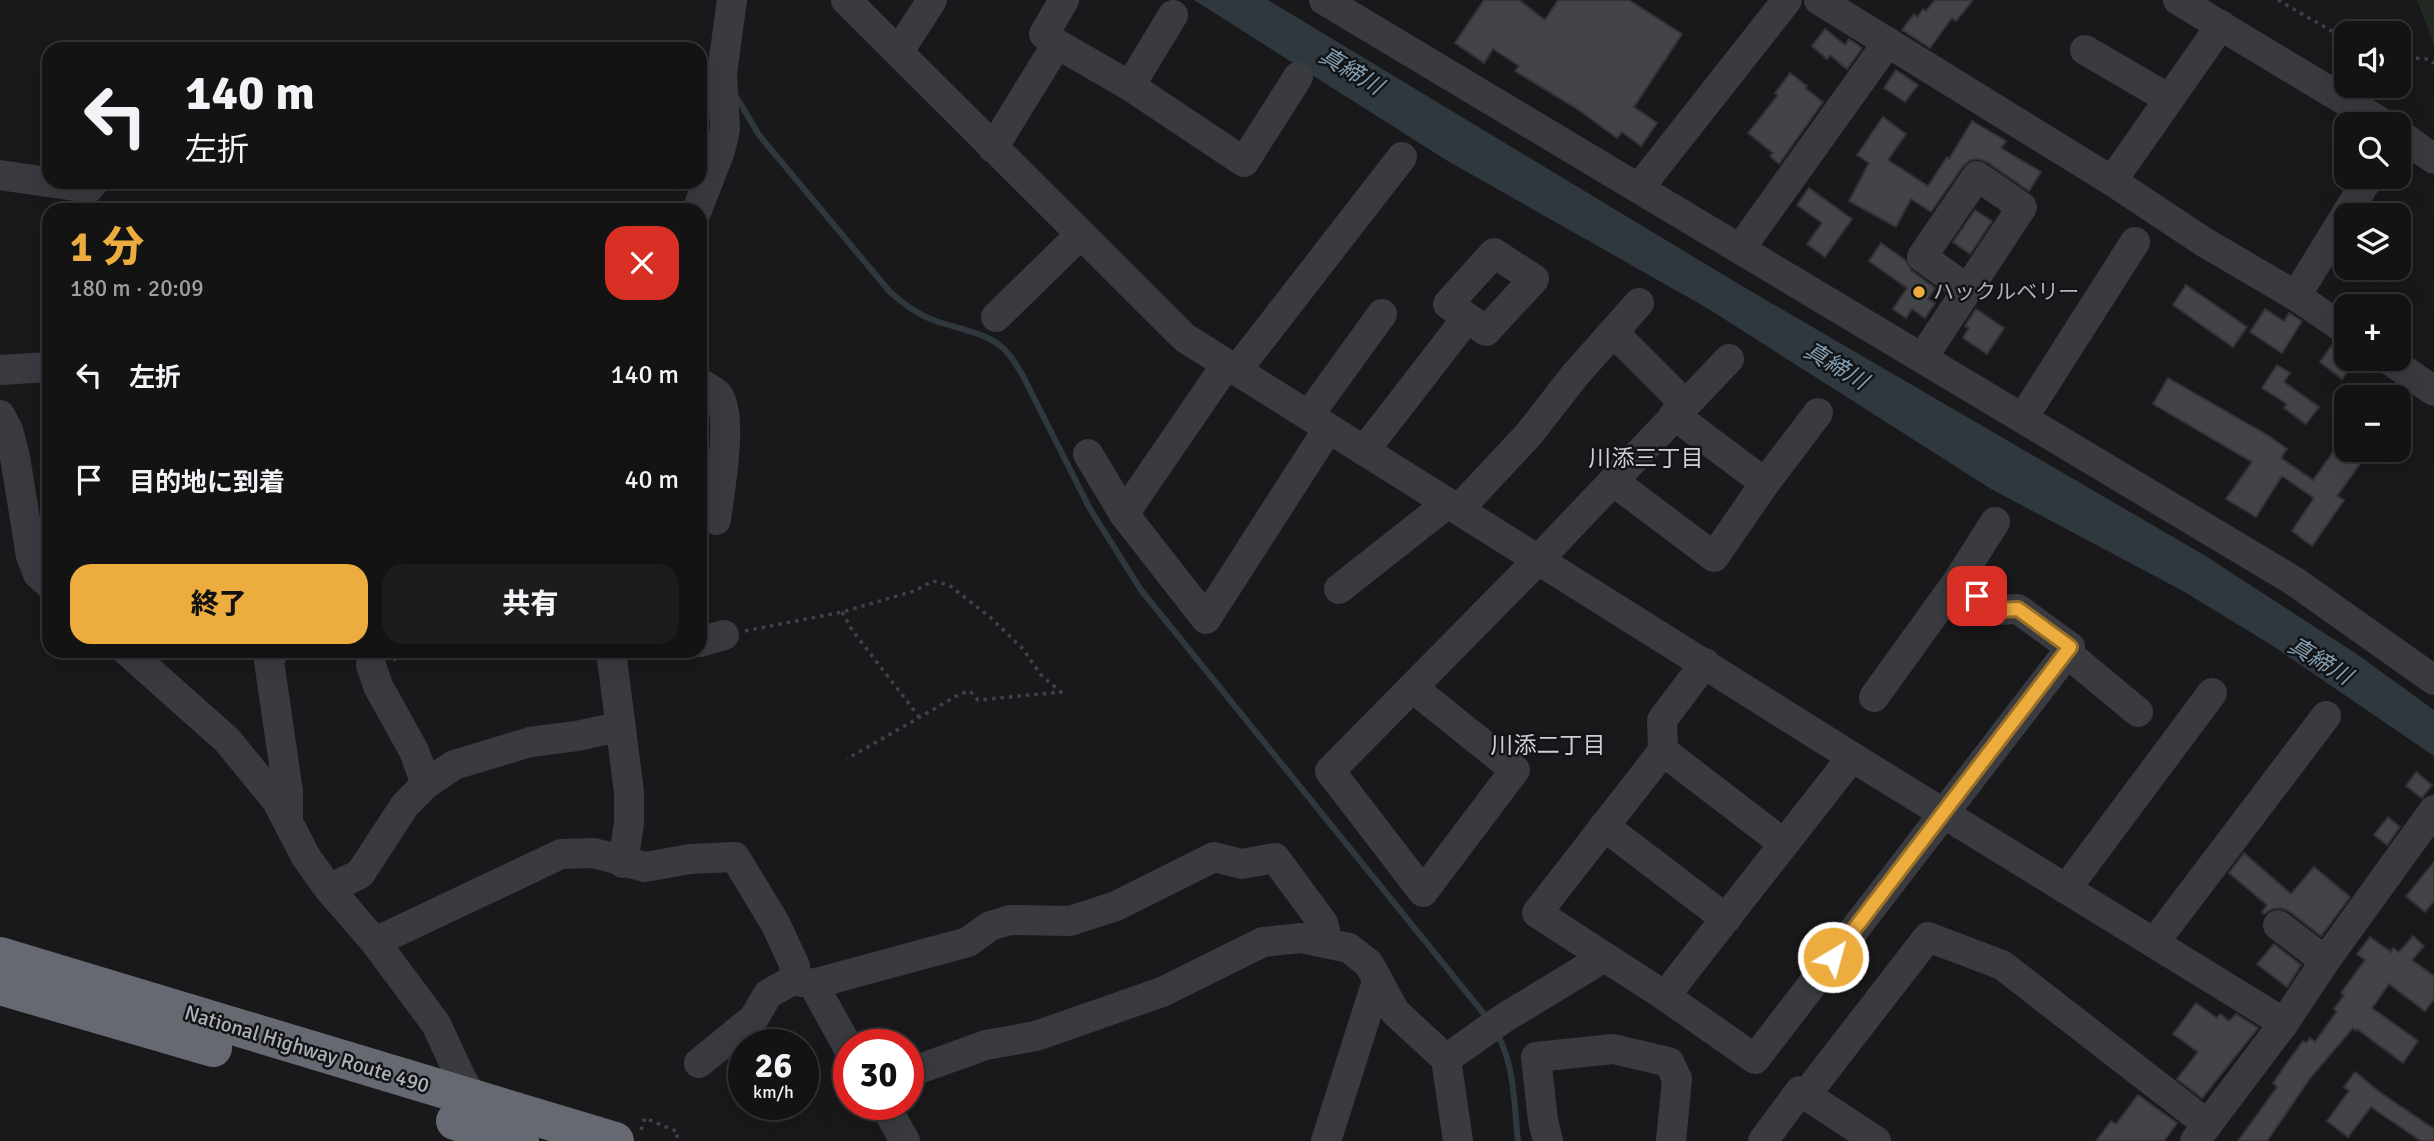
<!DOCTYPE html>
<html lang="ja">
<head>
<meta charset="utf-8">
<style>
	:root { --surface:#131314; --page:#1c1c1d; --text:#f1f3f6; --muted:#9d9ea0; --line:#323234; --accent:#edad3e }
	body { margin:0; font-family:Signika,"Noto Sans JP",sans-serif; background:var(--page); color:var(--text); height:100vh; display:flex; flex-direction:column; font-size:26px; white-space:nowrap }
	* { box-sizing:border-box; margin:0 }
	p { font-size:23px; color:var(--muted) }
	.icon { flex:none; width:38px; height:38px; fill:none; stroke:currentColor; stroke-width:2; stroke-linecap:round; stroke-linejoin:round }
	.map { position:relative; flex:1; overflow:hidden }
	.sheet { position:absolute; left:42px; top:203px; width:665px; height:455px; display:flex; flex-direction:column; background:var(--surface); border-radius:21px; box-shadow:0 7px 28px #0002,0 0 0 2px var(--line) }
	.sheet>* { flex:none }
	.banner { position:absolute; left:42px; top:42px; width:665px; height:147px; border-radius:21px; box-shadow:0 7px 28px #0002,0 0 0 2px var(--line); background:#131314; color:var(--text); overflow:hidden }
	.tools { position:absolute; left:2334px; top:21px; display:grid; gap:14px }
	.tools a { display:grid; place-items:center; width:77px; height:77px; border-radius:14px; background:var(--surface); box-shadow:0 7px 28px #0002,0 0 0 2px var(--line); font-size:35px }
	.speed { position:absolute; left:728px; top:1029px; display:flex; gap:14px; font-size:35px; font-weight:700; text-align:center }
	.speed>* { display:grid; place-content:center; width:91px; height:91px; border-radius:50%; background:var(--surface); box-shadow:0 7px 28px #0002,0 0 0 2px var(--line); line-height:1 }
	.speed small { font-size:18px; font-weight:400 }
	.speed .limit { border:10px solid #d22; background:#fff; color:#111 }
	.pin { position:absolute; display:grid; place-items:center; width:60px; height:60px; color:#fff; margin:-30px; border-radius:14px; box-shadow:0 4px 10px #0006 }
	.me { position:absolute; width:77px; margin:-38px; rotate:37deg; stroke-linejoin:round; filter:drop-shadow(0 0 5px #0008) }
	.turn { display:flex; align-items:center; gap:24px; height:147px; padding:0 28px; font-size:32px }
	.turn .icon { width:91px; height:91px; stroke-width:2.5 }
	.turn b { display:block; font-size:49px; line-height:60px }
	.round { display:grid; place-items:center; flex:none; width:74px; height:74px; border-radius:21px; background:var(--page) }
	.head { display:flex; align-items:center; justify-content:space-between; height:119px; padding:0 28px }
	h1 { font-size:42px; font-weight:800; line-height:52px; color:var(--accent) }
	.action { display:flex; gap:14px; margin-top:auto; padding:14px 28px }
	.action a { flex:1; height:80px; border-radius:21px; background:var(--accent); color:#111; font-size:28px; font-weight:800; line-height:80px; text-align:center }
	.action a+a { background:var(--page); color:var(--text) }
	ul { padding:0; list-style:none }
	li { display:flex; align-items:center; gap:21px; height:105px; padding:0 28px }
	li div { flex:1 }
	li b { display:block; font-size:26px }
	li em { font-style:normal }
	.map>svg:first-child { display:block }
	.green { fill:#212922 }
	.water { fill:#2f383f }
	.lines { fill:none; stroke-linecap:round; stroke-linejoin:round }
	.stream { stroke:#2f383f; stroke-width:6 }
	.building { fill:#434448; stroke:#333337; stroke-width:2 }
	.path { stroke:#404247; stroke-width:3.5; stroke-dasharray:3.5 5; stroke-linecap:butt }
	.minor { stroke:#3a3b40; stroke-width:30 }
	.highway { stroke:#666971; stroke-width:38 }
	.route-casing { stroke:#9a7028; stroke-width:18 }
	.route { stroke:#edad3e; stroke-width:12 }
	.poi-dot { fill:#edad3e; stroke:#141416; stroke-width:2.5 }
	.labels { text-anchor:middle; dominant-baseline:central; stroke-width:5; stroke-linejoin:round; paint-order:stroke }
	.poi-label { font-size:21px; fill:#acb1ba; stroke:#141416; text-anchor:start }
	.street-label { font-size:21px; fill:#acb1ba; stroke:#141416 }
	.water-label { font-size:23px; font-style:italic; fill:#849fb4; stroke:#141416 }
	.neighbourhood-label { font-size:23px; fill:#cccfd6; stroke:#141416 }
</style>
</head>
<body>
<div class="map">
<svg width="2434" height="1141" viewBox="0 0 2434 1141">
	<rect width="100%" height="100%" fill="#19191b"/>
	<polygon class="green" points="2417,0 2434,0 2434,45"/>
	<polygon class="water" points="1194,0 1268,0 1742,286 2204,555 2358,655 2434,710 2434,756 2273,646 2183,591 1991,489 1707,308 1446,160"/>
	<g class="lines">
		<g class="stream">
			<path d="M 737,98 L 759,135 L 890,292 C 904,304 918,315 936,321 C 956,328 981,332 998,344 C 1009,352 1015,363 1022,374 L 1090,509 L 1141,590 L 1488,1019"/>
			<path d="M 1497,1034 C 1515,1065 1514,1106 1518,1141"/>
		</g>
	</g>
	<g class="building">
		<polygon points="1484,0 1519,0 1545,20 1558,0 1629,0 1682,34 1634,107 1657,123 1641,146 1622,132 1617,138 1577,109 1515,71 1519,66 1493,49 1484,63 1455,43"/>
		<polygon points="1935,0 1973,0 1956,21 1952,18 1930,48 1902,30 1914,14 1917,17 1923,9 1926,11"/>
		<polygon points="1825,29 1845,45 1849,39 1862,48 1847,69 1830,55 1827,59 1812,46"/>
		<polygon points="1896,70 1918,85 1905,102 1884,88"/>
		<polygon points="1790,73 1807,86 1805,88 1823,102 1779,164 1770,156 1773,153 1748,133 1778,95 1775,93"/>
		<polygon points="1883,117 1906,134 1888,160 1928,186 1947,157 1949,159 1972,121 2006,141 2001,148 2041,172 2029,191 1987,162 1979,159 1970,160 1963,166 1931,212 1911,199 1896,227 1849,201 1869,163 1857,155"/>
		<polygon points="1809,188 1852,219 1825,257 1807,244 1822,223 1797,205"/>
		<polygon points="1975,210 1992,221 1970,254 1953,242"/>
		<polygon points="1881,243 1905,260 1912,271 1935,288 1928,299 1935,303 1925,318 1912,309 1906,318 1893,309 1907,288 1869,261"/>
		<polygon points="2186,285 2247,327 2233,347 2173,305"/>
		<polygon points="1976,309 2004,328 1987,354 1963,338 1969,328 1965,326"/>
		<polygon points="2265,309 2284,321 2289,313 2302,321 2282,353 2250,332"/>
		<polygon points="2332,345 2347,356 2347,359 2354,362 2342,379 2320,362"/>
		<polygon points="2277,365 2290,373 2284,382 2319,407 2306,424 2284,408 2287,404 2262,388"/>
		<polygon points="2168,378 2269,436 2287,449 2281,458 2313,480 2347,433 2347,450 2370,450 2337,496 2344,500 2312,546 2292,531 2314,498 2282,476 2256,517 2226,499 2252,462 2153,404"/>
		<polygon points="2416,772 2432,785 2422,798 2406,786"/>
		<polygon points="2388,817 2400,827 2387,845 2374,835"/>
		<polygon points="2244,853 2291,894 2314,867 2350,897 2321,936 2289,911 2281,908 2272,909 2264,914 2262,912 2267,905 2229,873"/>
		<polygon points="2434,862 2434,901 2425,912 2406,896"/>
		<polygon points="2413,936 2424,946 2412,960 2434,976 2434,999 2425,1011 2389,984 2372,1008 2418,1041 2403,1063 2357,1029 2356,1031 2353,1028 2311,1077 2267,1141 2238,1141 2277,1087 2273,1083 2289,1060 2303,1041 2306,1043 2310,1038 2315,1042 2337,1011 2334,1009 2344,995 2341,993 2365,960 2357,954 2370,937 2391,952 2393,948 2399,952"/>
		<polygon points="2274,944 2301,965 2287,987 2257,964"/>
		<polygon points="2196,1003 2217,1018 2220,1014 2229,1021 2236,1014 2258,1028 2202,1098 2177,1079 2198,1052 2173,1034"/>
		<polygon points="2355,1072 2381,1093 2434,1129 2434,1141 2421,1141 2371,1107 2348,1137 2327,1121 2349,1091 2344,1087"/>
		<polygon points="2138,1095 2177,1123 2164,1141 2096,1141 2111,1121 2116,1124"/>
	</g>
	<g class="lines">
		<g class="path">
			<polyline points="2278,0 2347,40"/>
			<polyline points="2399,57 2428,59 2434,63"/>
			<polyline points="842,612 852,630 920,718"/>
			<polyline points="745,631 842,612 914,591 933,581 949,585 991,618 1023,649 1041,675 1061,692 978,700 970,691 960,694 847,759"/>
			<polyline points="393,660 421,651"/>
			<polyline points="641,1130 645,1118 678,1132 676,1141"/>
		</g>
		<g class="minor">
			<polyline points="846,0 1185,338 1852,757 2284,1023"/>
			<polyline points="1064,0 1044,34 1057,44 1130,86 1244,162 1298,77"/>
			<polyline points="1324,0 2294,581 2434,680"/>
			<polyline points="1819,0 2112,181 2204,242 2296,296 2347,331"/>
			<polyline points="2178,0 2384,124"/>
			<polyline points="2085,50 2169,99"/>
			<polyline points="899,51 932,0"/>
			<polyline points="1130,86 1173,15"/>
			<polyline points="2399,134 2434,159"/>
			<polyline points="993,148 1057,44"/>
			<polyline points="0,175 89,188 94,182"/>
			<polyline points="2112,181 2221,25"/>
			<polyline points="1639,188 1787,0"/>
			<polyline points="697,210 720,151 725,129 722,73 732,0"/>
			<polyline points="1740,249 1888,42"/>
			<polygon points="1494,253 1534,279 1486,331 1448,304"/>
			<polyline points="2296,296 2369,177"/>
			<polyline points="996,317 1081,234"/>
			<polyline points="1614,333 1685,404"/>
			<polyline points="1923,357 2022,207 1977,176 1922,257 1967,289"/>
			<polyline points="2388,359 2434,391"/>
			<polyline points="0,370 49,367"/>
			<polyline points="1236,371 1402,157"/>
			<path d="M 700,383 C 706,387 714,390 718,395 C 734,416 719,493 716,520"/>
			<polyline points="0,415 8,430 15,457 31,556 38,574 49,584"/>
			<polyline points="1309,415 1382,314"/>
			<polyline points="1674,415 1765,483"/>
			<polyline points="2023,418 2135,242"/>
			<polyline points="1364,451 1467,318"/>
			<polyline points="1088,454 1124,514 1206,619 1328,429"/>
			<polyline points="1613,481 1714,557 1765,483 1818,413"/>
			<polyline points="1459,509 1529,434 1575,375 1639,303"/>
			<polyline points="1124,514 1226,365"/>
			<polyline points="1957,582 1995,522"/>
			<polyline points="1339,589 1448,503"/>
			<polyline points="700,642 724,635"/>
			<polyline points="127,651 227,740 277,801 306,857 329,889 375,942 436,1024 461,1078 480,1109"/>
			<polyline points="274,651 269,661 288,792 288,820"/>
			<polyline points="611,651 629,792 629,823 623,863"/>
			<polyline points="1705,663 1662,720 1663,751 1537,913 1665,996 1755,1059 2067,653"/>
			<polyline points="371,665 378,686 414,751 426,784"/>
			<polyline points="1413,688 1515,770 1423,892 1330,771 1539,559 1729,359"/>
			<polyline points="1874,697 1957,582 1997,610 2018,609 2070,647 2067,653 2138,712"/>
			<polyline points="1663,751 1783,843"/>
			<polyline points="1604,826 1726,919"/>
			<polyline points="329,889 360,874 405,805 426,784 454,765 530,742 577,736 619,727"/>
			<polyline points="2066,889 2212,693"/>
			<polyline points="2278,925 2325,961"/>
			<polyline points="375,942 561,854 594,853 645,867 690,859 735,857 775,923 795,966 793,980 813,984 849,1049"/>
			<polyline points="2154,943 2326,716"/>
			<polyline points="813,984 968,942 990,926 1010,920 1070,921 1116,906 1214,857 1242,864 1275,858 1323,923 1328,943"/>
			<polyline points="1665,996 1852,757"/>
			<polyline points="1446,1059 1504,1018 1603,958"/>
			<polyline points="699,1063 754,1018 768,994 793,980"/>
			<polyline points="908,1073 986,1045 1036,1036 1162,992 1263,942 1301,938 1349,948 1369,964 1395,1012 1446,1059 1458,1141"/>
			<polyline points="1815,1083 1928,937 2002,965 2207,1124"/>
			<polyline points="884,1104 905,1141"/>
			<polyline points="1326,1141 1377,981"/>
			<polyline points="1548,1141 1543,1121 1536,1057 1613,1049 1669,1062 1677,1079 1671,1141"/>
			<polyline points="1763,1141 1800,1091 1876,1141"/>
			<polyline points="2195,1141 2284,1023 2325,961 2434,810"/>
		</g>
		<g class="highway">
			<polyline points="0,956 615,1141"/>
			<polyline points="0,986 213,1048"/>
			<polyline points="455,1121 520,1141"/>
		</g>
	</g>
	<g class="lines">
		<g class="route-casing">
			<polyline id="route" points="1833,957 2070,647 2018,609 1997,610 1977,596"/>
		</g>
		<use href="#route" class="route"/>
	</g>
	<circle class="poi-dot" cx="1919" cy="292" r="7"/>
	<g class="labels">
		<g class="poi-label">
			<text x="1933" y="292">ハックルベリー</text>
		</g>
		<g class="street-label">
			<text transform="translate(307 1049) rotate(17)">National Highway Route 490</text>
		</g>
		<g class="water-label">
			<text transform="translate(1351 71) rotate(31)">真締川</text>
			<text transform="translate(1836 366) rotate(31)">真締川</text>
			<text transform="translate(2320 661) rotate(31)">真締川</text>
		</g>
		<g class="neighbourhood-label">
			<text x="1646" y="458">川添三丁目</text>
			<text x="1548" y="745">川添二丁目</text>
		</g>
	</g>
</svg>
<div class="tools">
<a><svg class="icon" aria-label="sound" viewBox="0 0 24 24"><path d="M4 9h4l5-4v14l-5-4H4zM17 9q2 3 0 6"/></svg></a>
<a><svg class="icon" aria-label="search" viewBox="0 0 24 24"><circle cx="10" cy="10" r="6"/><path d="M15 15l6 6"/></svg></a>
<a><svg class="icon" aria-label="layers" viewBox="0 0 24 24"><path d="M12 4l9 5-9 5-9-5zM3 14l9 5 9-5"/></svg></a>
<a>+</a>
<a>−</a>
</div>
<div class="speed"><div>26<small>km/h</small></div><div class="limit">30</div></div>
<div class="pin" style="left:1977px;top:596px;background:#d93025"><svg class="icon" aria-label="arrive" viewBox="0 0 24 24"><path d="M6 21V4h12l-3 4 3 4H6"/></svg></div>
<svg class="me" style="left:1833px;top:957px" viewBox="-20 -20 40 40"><circle r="17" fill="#edad3e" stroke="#fff" stroke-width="3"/><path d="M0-11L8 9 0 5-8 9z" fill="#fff"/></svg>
<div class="banner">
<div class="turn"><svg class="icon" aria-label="left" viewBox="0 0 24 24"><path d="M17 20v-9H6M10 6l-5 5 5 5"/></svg><div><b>140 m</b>左折</div></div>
</div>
<section class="sheet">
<div class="head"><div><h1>1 分</h1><p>180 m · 20:09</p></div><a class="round" style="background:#d93025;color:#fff"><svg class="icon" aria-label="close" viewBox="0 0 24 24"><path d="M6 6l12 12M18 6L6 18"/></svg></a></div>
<ul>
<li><svg class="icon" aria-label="left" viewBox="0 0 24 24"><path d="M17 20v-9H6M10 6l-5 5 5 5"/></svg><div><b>左折</b></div><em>140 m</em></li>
<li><svg class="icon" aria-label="arrive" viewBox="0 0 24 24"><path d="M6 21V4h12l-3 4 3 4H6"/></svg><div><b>目的地に到着</b></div><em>40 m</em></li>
</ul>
<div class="action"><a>終了</a><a>共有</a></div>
</section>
</div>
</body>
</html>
